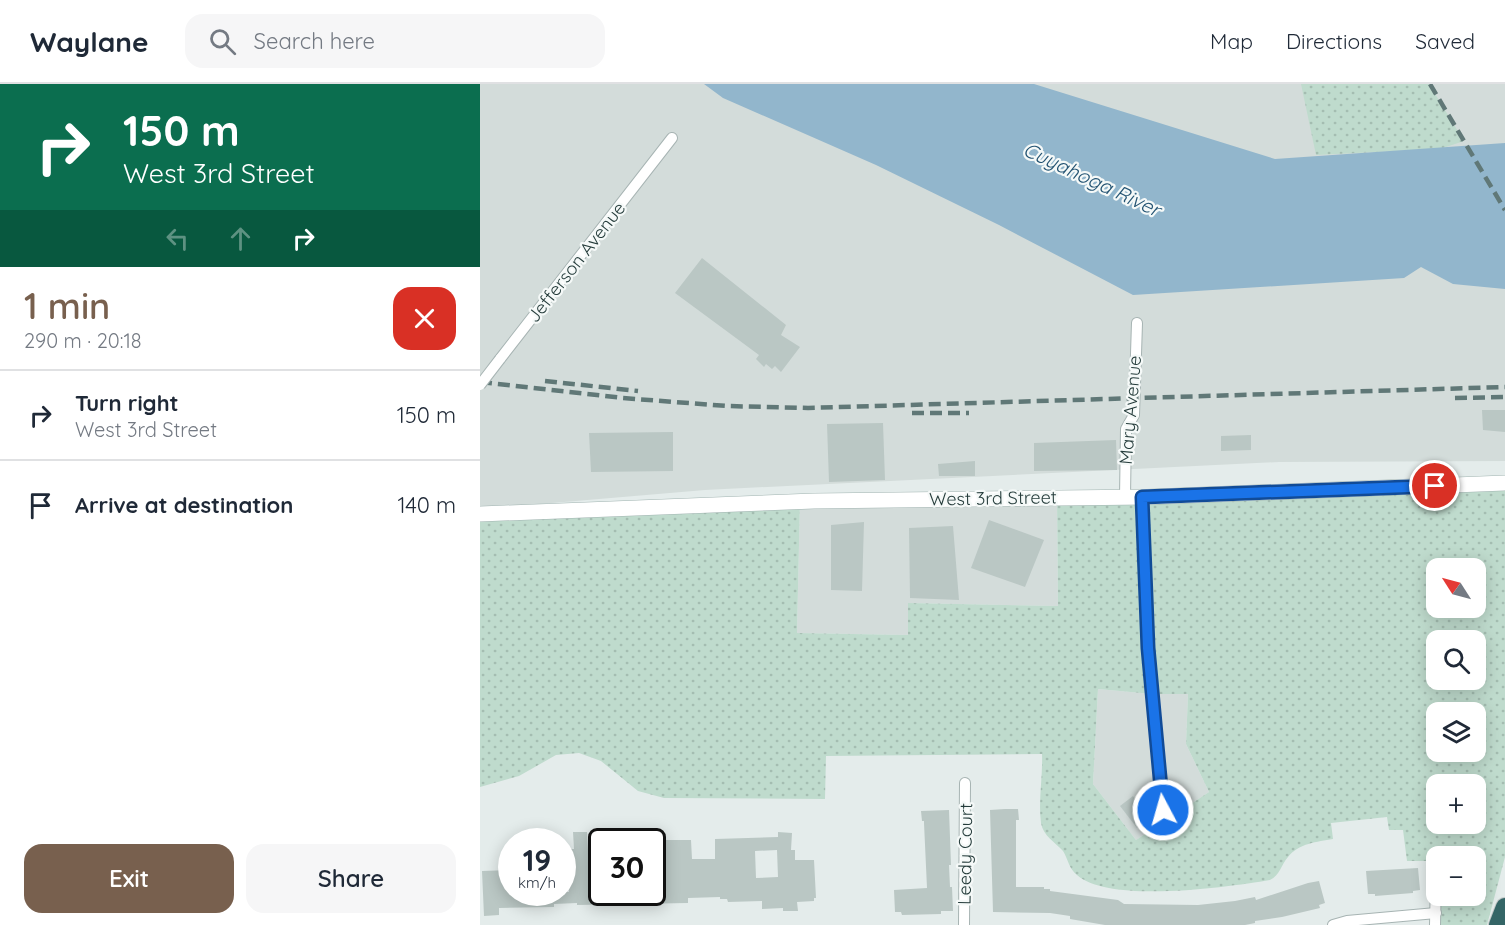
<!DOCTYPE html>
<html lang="en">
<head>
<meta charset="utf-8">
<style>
	:root { --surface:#fff; --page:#f6f6f7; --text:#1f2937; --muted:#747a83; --line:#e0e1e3; --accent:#78604e }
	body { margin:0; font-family:Quicksand,sans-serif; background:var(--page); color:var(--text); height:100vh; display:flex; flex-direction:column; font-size:22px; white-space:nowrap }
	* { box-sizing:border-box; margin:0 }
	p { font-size:20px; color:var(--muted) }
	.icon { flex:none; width:33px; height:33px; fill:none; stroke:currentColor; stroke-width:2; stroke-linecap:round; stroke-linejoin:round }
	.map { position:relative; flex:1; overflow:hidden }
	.sheet { display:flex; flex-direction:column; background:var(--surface); width:480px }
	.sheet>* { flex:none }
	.top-card { background:#0b6e4f; color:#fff; overflow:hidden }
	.needle { width:39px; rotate:306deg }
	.fabs { position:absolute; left:946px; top:474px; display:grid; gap:12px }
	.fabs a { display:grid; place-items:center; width:60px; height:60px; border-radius:12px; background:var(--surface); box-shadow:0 3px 15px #0003; font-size:30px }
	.speed { position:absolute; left:18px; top:744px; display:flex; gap:12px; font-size:30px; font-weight:700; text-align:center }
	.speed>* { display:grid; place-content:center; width:78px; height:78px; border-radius:50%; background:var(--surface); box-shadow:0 3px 15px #0003; line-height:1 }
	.speed small { font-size:15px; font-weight:400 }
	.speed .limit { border:3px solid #111; border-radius:9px; background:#fff; color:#111 }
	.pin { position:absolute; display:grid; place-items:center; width:51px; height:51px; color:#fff; margin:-26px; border:3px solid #fff; border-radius:50%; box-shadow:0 2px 6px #0007 }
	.me { position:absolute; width:66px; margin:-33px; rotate:354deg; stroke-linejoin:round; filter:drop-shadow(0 0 4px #0008) }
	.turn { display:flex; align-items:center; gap:21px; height:126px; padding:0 24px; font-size:27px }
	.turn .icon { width:78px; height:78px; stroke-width:2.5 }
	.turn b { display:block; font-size:42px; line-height:51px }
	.lanes { display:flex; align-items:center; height:57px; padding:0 24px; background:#0003; justify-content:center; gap:30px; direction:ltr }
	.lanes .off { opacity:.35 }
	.round { display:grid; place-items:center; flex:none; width:63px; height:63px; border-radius:18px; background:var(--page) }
	.summary { display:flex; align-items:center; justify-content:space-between; height:102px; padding:0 24px }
	h1 { font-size:36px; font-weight:600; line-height:45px; color:var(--accent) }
	.button { display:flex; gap:12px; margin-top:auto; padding:12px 24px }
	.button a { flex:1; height:69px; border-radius:18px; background:var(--accent); color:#fff; font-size:24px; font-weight:600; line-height:69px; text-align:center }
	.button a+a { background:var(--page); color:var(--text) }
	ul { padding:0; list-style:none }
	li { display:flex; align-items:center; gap:18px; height:90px; padding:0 24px; border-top:2px solid var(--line) }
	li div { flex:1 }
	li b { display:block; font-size:22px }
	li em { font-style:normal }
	header { display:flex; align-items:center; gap:36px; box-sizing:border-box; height:84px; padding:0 30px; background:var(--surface); border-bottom:2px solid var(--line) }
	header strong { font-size:28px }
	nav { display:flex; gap:33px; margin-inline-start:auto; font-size:21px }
	.search { width:420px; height:54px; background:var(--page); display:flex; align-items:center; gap:15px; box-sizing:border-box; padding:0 21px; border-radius:18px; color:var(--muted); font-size:22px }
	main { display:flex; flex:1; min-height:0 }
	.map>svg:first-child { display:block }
	.built { fill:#d3dcda }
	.grass { fill:url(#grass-dots); fill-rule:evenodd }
	.water { fill:#92b6cc }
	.building { fill:#bac7c4; fill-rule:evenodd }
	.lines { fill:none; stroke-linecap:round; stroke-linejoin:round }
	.street-casing { stroke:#a7b4b3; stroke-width:12 }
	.secondary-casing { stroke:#a1b4b1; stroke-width:16 }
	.highway-casing { stroke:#c2c8c8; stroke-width:20 }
	.street { stroke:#fff; stroke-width:10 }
	.secondary { stroke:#fff; stroke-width:15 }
	.highway { stroke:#346566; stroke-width:18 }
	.rail { stroke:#607877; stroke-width:4.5; stroke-dasharray:12 6; stroke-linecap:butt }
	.street-bridge-casing { stroke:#a7b4b3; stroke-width:12; stroke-linecap:butt }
	.street-bridge { stroke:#fff; stroke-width:10 }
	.route-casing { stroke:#114b97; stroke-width:15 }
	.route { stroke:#1a73e8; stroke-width:10 }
	.labels { text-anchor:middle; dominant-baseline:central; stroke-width:4.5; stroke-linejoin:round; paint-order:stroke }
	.street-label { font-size:18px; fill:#253c3b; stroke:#f5f9f8 }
	.water-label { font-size:20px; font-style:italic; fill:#245473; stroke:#f5f9f8 }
</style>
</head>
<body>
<header>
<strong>Waylane</strong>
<div class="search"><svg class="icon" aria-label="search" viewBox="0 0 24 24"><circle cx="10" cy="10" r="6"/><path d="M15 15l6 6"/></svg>Search here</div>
<nav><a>Map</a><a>Directions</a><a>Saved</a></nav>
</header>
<main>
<section class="sheet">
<div class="top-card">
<div class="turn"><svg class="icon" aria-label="right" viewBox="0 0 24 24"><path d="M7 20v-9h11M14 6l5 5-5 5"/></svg><div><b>150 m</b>West 3rd Street</div></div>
<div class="lanes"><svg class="icon off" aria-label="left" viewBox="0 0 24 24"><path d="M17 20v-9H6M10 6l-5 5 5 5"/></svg><svg class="icon off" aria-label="ahead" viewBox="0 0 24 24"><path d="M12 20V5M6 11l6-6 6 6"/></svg><svg class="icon" aria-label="right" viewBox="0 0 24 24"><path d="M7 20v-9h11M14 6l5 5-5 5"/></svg></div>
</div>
<div class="summary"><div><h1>1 min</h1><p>290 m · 20:18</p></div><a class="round" style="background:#d93025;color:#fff"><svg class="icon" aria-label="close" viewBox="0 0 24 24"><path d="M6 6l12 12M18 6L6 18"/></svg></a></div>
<ul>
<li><svg class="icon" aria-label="right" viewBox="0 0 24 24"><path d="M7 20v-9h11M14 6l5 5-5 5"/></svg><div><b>Turn right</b><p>West 3rd Street</p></div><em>150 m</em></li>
<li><svg class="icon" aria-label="arrive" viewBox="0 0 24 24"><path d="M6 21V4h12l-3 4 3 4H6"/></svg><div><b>Arrive at destination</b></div><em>140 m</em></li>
</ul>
<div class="button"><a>Exit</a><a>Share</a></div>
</section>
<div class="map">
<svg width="1025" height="841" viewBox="0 0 1025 841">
	<defs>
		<pattern id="grass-dots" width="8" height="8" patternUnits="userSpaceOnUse" patternTransform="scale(1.5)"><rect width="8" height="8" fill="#bfdbcd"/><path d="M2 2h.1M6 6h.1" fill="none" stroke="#a4bdb1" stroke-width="1.8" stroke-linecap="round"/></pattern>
	</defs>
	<rect width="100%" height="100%" fill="#e4eceb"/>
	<g class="built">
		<polygon points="0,0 1025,0 1025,377 799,378 225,406 0,425"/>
		<polygon points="577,414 578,522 428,519 429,551 317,549 320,417"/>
		<polygon points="618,605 672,610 708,610 706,660 729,708 656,756 613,700"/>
	</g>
	<g class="grass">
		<polygon points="821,0 949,0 984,57 960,65 836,71"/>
		<path d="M 1025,399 L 1025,773 L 1007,841 L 955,841 L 957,812 L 996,812 L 996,772 L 957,772 L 957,777 L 927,777 L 923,746 L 909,746 L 907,733 L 851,739 L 853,755 C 837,758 819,759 808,773 C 801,781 800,791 790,796 C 749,803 629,820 597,791 C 589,785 588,775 583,767 C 575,758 563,752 561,739 C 558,717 563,692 562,670 L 346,672 L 345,715 L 184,714 L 158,707 L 121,677 L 99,669 L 76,671 L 39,692 L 0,703 L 0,430 L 320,417 L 317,549 L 428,551 L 428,519 L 578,522 L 577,414 ZM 957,484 L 996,484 L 996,524 L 957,524 ZM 957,556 L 996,556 L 996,596 L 957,596 ZM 618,605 L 672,610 L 708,610 L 706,660 L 729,708 L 656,756 L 613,700 ZM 957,628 L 996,628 L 996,668 L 957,668 ZM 957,700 L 996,700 L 996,740 L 957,740 Z"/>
	</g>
	<polygon class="water" points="224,0 554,0 795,75 1025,59 1025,205 973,200 941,183 924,194 653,211 519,141 396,81 243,14"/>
	<g class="building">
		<polygon points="222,174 306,241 301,251 320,263 301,288 295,282 292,285 286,280 284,283 276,275 279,271 195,209"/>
		<polygon points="1002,326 1025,326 1025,348 1003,346"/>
		<polygon points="403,339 405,396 349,398 347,340"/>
		<polygon points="193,348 193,387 111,388 109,349"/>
		<polygon points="771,351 771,366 741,367 741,352"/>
		<polygon points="636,356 637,386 554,387 554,359"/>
		<polygon points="495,377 495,392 459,392 458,380"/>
		<polygon points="509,436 564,456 545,503 491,484"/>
		<polygon points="384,438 382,507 351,506 351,441"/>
		<polygon points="473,442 479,516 430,514 429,444"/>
		<polygon points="653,712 669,735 657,744 640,722"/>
		<polygon points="525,725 538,725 539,736 536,736 536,803 564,803 564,805 570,805 570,807 638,816 644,820 718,821 755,817 775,813 776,816 828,799 839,797 845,819 839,821 840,824 802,833 775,837 775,839 765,841 625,841 590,835 590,832 570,829 513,828 510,726"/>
		<polygon points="469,726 471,781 469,781 470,803 472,803 473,827 461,827 461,830 422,831 421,828 415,828 414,806 447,804 444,739 444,737 442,737 441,727"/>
		<path d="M 93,748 L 107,748 L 108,765 L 122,764 L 122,808 L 172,808 L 173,787 L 178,787 L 176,756 L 211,756 L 212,775 L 235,775 L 235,755 L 298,753 L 298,748 L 312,749 L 311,766 L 315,766 L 315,776 L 334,776 L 336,814 L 334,814 L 334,817 L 317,818 L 318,827 L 303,827 L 303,824 L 282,825 L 282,817 L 248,818 L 247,815 L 240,815 L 240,813 L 208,814 L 208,819 L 97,821 L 97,819 L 74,820 L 74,823 L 19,824 L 19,831 L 4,832 L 2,787 L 32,786 L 32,808 L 89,808 L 88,779 L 82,779 L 82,765 L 94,765 ZM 297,766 L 298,793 L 276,794 L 275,767 Z"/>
		<polygon points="938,784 940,806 933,807 933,809 895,812 895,810 888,810 886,787"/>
	</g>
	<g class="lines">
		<g class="street-casing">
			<g id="street">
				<polyline points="20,275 192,54"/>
				<polyline points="645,413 646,345 654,331 657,239"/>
				<polyline points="662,413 668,564 683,726"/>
				<polyline points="484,841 485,699"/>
				<polyline points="853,841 867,837 956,829"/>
				<polyline points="955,841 956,793"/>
			</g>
		</g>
		<g class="secondary-casing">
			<polyline id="secondary" points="0,430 334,417 667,413 1025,399"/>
		</g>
		<g class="highway-casing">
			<polyline id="highway" points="1018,841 1025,823"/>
		</g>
		<use href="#street" class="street"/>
		<use href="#secondary" class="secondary"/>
		<use href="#highway" class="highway"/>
		<g class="rail">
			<polyline points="950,0 1025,126"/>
			<polyline points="65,297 158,307"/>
			<polyline points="0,298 143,314 247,322 328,324 1025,303"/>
			<polyline points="975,314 1025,313"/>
			<polyline points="432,329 489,329"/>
		</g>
		<g class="street-bridge-casing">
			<polyline id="street-bridge" points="0,301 20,275"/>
		</g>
		<use href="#street-bridge" class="street-bridge"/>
	</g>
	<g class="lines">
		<g class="route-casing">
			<polyline id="route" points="683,726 668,564 662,413 955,402"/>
		</g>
		<use href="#route" class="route"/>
	</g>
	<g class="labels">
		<g class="street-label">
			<text transform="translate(96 178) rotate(-52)">Jefferson Avenue</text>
			<text transform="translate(650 326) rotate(-85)">Mary Avenue</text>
			<text transform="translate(513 414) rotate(-1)">West 3rd Street</text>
			<text transform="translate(485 770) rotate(-89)">Leedy Court</text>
		</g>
		<g class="water-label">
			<text transform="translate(612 95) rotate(25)">Cuyahoga River</text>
		</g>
	</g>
</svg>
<div class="fabs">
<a><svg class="needle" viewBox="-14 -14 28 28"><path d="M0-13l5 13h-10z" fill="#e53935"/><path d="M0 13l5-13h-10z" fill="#747a83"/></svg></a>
<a><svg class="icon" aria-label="search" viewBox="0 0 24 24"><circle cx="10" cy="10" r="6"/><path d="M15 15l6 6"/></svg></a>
<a><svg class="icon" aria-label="layers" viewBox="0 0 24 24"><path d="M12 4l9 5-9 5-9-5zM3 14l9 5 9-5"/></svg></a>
<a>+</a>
<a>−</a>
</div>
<div class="speed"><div>19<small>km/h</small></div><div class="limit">30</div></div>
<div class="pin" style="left:955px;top:402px;background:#d93025"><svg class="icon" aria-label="arrive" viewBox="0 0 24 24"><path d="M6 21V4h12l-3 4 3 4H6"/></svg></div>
<svg class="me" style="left:683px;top:726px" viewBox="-20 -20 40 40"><circle r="17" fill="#1a73e8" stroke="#fff" stroke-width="3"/><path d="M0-11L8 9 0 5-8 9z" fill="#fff"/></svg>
</div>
</main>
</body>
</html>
